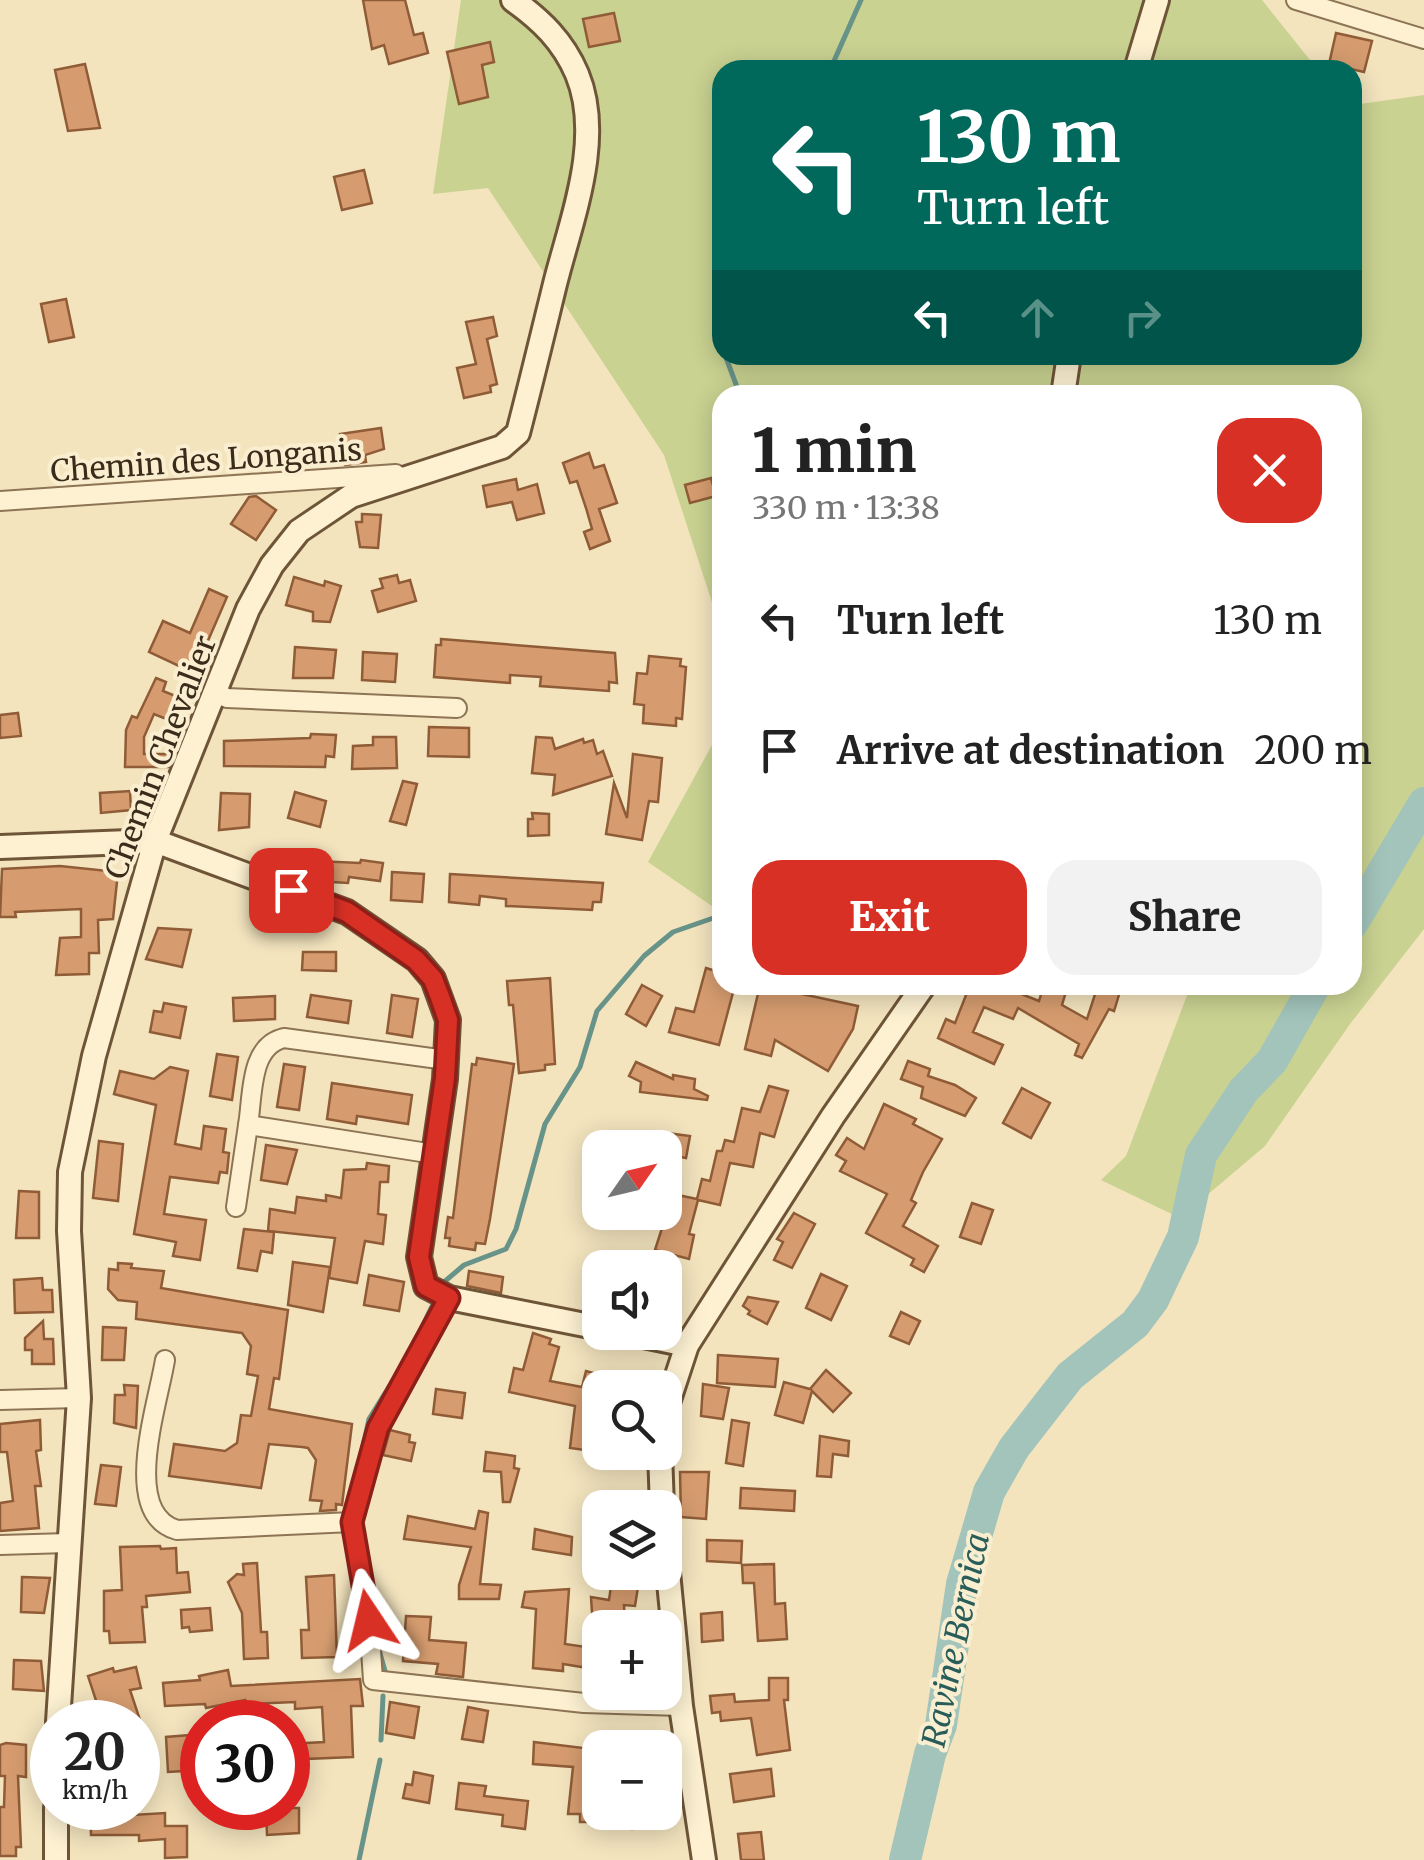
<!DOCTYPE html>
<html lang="en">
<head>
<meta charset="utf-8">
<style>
	:root { --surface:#fff; --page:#f2f2f2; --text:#222; --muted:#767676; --accent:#d93025 }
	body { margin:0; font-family:Merriweather,serif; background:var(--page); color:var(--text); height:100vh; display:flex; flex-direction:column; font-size:38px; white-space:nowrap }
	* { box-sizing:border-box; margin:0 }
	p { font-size:32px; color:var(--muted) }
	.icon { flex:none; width:55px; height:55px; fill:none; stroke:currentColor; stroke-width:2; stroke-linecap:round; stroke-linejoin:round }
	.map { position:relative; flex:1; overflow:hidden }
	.details { position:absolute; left:712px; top:385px; width:650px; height:610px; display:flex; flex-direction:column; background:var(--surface); border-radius:30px; box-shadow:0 5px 25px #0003 }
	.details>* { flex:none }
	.top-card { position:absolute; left:712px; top:60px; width:650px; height:305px; border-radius:30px; box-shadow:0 5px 25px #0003; background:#00695c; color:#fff; overflow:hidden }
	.needle { width:65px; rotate:56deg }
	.buttons { position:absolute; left:582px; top:1130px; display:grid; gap:20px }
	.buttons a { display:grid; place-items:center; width:100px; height:100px; border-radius:20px; background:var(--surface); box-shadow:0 5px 25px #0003; font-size:50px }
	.speed { position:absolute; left:30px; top:1700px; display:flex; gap:20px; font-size:50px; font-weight:700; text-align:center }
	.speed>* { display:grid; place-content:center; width:130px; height:130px; border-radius:50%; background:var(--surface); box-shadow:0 5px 25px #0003; line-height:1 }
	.speed small { font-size:25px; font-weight:400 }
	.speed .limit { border:15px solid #d22; background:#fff; color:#111 }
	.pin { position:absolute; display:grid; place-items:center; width:85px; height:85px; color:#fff; margin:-42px; border-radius:20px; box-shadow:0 5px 15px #0006 }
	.me { position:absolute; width:110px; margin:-55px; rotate:350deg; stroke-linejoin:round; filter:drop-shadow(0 0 8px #0008) }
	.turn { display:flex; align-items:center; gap:35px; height:210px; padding:0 40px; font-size:45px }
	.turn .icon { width:130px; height:130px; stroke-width:2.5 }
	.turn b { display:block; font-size:70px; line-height:85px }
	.lanes { display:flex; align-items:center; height:95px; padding:0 40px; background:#0003; justify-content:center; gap:50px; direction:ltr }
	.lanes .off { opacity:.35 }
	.round { display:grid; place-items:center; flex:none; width:105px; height:105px; border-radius:30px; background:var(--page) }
	.head { display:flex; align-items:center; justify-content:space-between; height:170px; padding:0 40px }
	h1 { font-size:60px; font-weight:800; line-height:75px }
	.action { display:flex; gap:20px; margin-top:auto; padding:20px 40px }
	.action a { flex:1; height:115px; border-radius:30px; background:var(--accent); color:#fff; font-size:40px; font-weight:800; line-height:115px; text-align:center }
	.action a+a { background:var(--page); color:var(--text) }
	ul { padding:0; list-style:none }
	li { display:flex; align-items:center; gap:30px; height:130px; padding:0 40px }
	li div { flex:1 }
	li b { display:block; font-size:38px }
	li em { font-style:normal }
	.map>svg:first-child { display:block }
	.green { fill:#c9d291 }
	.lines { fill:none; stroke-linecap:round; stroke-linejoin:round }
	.stream { stroke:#689389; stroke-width:5 }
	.river { stroke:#a2c4bb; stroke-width:32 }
	.building { fill:#d69c6f; stroke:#8f5c37; stroke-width:2.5 }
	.street-casing { stroke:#8d7454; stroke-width:22 }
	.secondary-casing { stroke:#6f5538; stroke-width:28 }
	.street { stroke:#fdf1d2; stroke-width:18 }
	.secondary { stroke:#fdf1d2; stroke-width:22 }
	.route-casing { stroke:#8d1f18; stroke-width:25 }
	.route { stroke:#d93025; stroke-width:18 }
	.labels { text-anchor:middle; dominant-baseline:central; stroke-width:8; stroke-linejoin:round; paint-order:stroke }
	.street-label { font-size:30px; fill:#3b2b1b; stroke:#f9eecf }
	.water-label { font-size:32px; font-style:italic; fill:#285d5a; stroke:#f9eecf }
</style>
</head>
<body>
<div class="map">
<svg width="1424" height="1860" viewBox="0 0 1424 1860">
	<rect width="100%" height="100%" fill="#f3e4be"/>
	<g class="green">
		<polygon points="461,0 1262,0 1318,70 722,70 722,355 1352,355 1353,105 1424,95 1424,929 1350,1024 1265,1146 1180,1218 1101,1180 1126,1156 1191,985 1352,985 1352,395 722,395 722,633 664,455 488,188 433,194"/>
		<polygon points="722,704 722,913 648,862 718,734"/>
	</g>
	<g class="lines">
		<g class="stream">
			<polyline points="830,70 861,0"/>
			<polyline points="725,355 740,395"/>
			<polyline points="444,1282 464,1265 506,1249 516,1229 545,1124 580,1067 597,1011 644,956 673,932 722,915"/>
			<polyline points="413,1346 432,1306"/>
			<polyline points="357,1473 369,1419 400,1369"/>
			<polyline points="379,1650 385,1671"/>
			<polyline points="381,1740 383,1696"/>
			<polyline points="359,1860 380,1760"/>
		</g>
		<g class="river">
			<polyline points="1352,924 1424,803"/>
			<polyline points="905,1860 930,1754 941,1725 962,1584 989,1492 1014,1448 1070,1376 1135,1324 1153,1300 1183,1237 1201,1155 1244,1090 1272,1061 1315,985"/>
		</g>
	</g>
	<g class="building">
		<polygon points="363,0 405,0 414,35 423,33 428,53 389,64 384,45 372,49"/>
		<polygon points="614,13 620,41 589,47 583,19"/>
		<polygon points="1336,33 1372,41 1364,72 1329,64"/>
		<polygon points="490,42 494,62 482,65 488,97 459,104 447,52"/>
		<polygon points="85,64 100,128 68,131 55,70"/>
		<polygon points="364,170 372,203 342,210 334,177"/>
		<polygon points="66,299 74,337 49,342 41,304"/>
		<polygon points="493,317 497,336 487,339 497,384 490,386 491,392 464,398 457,368 476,364 466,322"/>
		<polygon points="381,428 384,449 365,455 366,462 345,465 340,434"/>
		<polygon points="589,453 594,468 604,465 617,503 599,509 610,541 590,549 584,532 592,529 586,508 577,481 570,483 563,463"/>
		<polygon points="711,478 716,496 690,503 685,485"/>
		<polygon points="516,479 518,490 537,484 544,513 517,520 512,502 487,507 483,486"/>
		<polygon points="256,496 276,510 256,540 231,524 249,497"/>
		<polygon points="362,514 381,515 378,548 360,547 356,522 362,522"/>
		<polygon points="397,575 399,583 410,580 416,601 378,612 372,591 383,588 380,579"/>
		<polygon points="294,577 324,586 325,581 341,586 330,622 313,621 313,612 286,605"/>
		<polygon points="209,589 227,597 194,673 149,652 163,621 190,633"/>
		<polygon points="441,639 615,653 617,683 609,682 609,691 540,686 541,677 510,675 510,683 434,677 436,645 441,645"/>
		<polygon points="295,647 336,650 333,678 293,678"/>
		<polygon points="363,652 397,654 395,682 362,680"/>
		<polygon points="649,656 681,659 680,666 686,667 682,719 676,718 676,726 643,723 644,705 634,704 637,673 647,674"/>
		<polygon points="156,678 166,682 163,691 178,697 169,720 154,714 144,737 144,754 172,754 172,757 169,767 125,767 126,730 132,716 137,718"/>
		<polygon points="18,713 21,736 0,738 0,715"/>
		<polygon points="429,727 469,728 469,757 428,756"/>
		<polygon points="311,734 336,735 334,757 326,756 325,767 224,766 224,741 310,738"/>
		<polygon points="373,737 396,737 397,768 352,769 353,746 373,745"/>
		<polygon points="536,737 552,738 555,749 583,739 584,743 593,740 597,754 603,751 612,776 553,795 555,775 532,773"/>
		<polygon points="633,754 662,758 658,802 649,801 642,840 606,834 614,783 627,818"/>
		<polygon points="403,781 417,784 406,825 390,821"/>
		<polygon points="130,791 131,810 101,813 100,793"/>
		<polygon points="295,792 326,801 320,827 288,818"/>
		<polygon points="221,793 250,794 249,827 219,830"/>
		<polygon points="532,813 549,814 549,835 528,836 528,819 533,819"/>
		<polygon points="361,860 383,863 380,881 349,877 348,883 315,881 316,861 360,863"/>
		<polygon points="60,866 118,872 113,919 98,920 99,953 89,953 89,974 56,975 60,938 81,937 81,909 15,912 16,917 0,917 2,869"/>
		<polygon points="392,872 424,874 422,902 391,900"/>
		<polygon points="450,874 603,883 601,902 593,902 592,910 506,906 506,899 480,896 479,905 449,902"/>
		<polygon points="158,928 191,930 182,967 146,959"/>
		<polygon points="303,952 336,952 336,971 302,970"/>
		<polygon points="706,968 722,973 722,985 735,985 719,1045 669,1032 676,1008 694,1012"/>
		<polygon points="550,978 555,1064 545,1065 545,1070 519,1073 513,1005 509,1005 507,981"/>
		<polygon points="642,985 662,996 646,1026 626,1014"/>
		<polygon points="760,985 858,1006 853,1029 828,1071 775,1040 771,1056 745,1049"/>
		<polygon points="970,985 988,990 986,985 999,985 1039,1001 1044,985 1068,985 1062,1005 1087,1019 1098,985 1122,985 1114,1011 1109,1009 1082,1058 1075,1055 1079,1044 1018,1008 1013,1019 984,1007 973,1032 1003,1045 994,1064 938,1038 946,1019 955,1023"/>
		<polygon points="311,995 351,1001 348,1023 307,1017"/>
		<polygon points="392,995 418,999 412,1037 387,1033"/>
		<polygon points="275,996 275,1019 234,1021 233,998"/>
		<polygon points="164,1003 186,1007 180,1038 150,1032 154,1011 162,1012"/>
		<polygon points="217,1054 238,1057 232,1100 210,1096"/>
		<polygon points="477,1058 514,1064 490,1219 485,1244 476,1243 475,1250 449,1246 450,1238 445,1238 448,1217 453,1218 472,1064 476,1065"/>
		<polygon points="908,1061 930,1069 928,1076 955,1085 976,1098 965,1116 921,1098 923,1087 901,1079"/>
		<polygon points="636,1062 673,1079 673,1075 695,1079 694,1089 708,1096 707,1100 640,1092 641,1082 629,1076"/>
		<polygon points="284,1064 305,1067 299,1110 277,1107"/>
		<polygon points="170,1067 188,1071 175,1144 201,1149 204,1126 226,1129 223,1152 229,1153 227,1173 220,1172 218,1183 170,1177 164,1214 206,1220 200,1260 173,1256 176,1242 134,1234 156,1105 114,1094 120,1071 154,1079"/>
		<polygon points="332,1083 412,1095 408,1124 357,1116 356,1124 327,1119"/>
		<polygon points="769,1086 788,1091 774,1137 760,1133 753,1167 730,1163 720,1205 698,1200 689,1234 694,1235 689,1259 655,1250 663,1225 634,1218 635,1212 665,1212 668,1193 697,1199 702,1179 710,1181 717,1151 722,1151 725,1140 734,1142 742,1108 760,1112"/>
		<polygon points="1022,1088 1050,1103 1031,1138 1003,1123"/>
		<polygon points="884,1104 916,1119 913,1124 942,1139 923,1172 911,1200 916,1203 903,1226 938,1246 924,1272 911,1265 914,1259 866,1233 887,1194 840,1171 846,1161 836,1155 847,1138 864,1149"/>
		<polygon points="667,1133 690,1136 686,1158 665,1154"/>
		<polygon points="99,1141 123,1144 118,1201 93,1198"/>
		<polygon points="266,1145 297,1150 287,1184 261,1180"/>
		<polygon points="367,1163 389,1166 388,1182 380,1182 378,1214 386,1215 383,1244 365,1241 357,1283 329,1278 335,1238 268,1231 270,1209 295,1213 297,1197 326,1201 326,1195 341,1198 344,1170 366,1169"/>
		<polygon points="19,1191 39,1192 39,1238 16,1238"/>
		<polygon points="972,1203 993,1210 981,1244 960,1237"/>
		<polygon points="794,1213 815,1224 792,1268 774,1260 783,1242 777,1239"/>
		<polygon points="244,1229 274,1232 272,1253 261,1251 257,1271 238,1268"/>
		<polygon points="293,1262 330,1267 323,1312 288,1305"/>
		<polygon points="118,1263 132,1264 131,1268 164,1271 161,1288 288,1310 279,1379 274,1378 269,1409 352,1424 342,1505 336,1504 336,1510 320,1511 322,1501 310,1500 316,1460 308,1448 302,1447 269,1444 261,1488 169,1476 174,1444 225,1451 237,1443 241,1415 251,1416 258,1376 247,1374 251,1346 242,1333 136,1319 137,1302 118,1300 108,1289 109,1269 118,1270"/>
		<polygon points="469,1271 503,1277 501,1293 467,1286"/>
		<polygon points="821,1274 847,1286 831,1320 806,1308"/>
		<polygon points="369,1275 404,1282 399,1311 364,1305"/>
		<polygon points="42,1278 43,1290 52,1290 53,1312 15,1313 14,1280"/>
		<polygon points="748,1297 778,1302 767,1324 748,1314 750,1311 743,1306"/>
		<polygon points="901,1312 920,1321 909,1344 890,1336"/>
		<polygon points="43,1321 44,1339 53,1339 54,1364 32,1364 32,1350 25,1350 25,1338"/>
		<polygon points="103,1327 126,1328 124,1360 102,1360"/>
		<polygon points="533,1333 551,1339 549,1344 559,1347 550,1381 582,1387 586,1371 631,1383 630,1388 600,1388 600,1452 570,1448 575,1406 509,1392 514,1368 523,1370"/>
		<polygon points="718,1355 778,1359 775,1387 717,1383"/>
		<polygon points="826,1370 851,1393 833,1412 812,1391 803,1423 775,1415 784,1382 810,1389"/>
		<polygon points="703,1384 729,1388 723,1419 701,1416"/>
		<polygon points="124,1385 138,1386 136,1428 114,1423 115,1395 125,1395"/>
		<polygon points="436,1389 465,1393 462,1418 433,1414"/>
		<polygon points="40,1420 41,1450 36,1451 41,1486 35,1486 39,1528 0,1531 0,1503 13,1501 7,1452 0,1452 0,1424"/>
		<polygon points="732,1420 749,1423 743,1466 726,1463"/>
		<polygon points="390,1430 410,1435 409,1442 415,1443 411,1461 383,1455"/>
		<polygon points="820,1436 849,1441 848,1456 833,1454 831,1477 817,1476"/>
		<polygon points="486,1452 515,1456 514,1468 519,1469 510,1502 503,1502 501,1472 484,1471"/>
		<polygon points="101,1465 121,1467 116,1506 95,1504"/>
		<polygon points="680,1472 709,1472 706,1519 681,1517"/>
		<polygon points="741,1488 795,1491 794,1511 740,1508"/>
		<polygon points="479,1511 488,1513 480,1584 501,1585 499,1599 459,1599 459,1585 471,1547 404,1539 408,1516 475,1529"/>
		<polygon points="535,1529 572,1537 571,1555 533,1549"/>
		<polygon points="707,1540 742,1541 741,1563 707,1561"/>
		<polygon points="160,1546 161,1549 176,1548 177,1573 188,1572 190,1592 146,1596 147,1607 142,1607 145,1642 110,1643 109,1631 104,1631 104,1591 122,1590 120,1547"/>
		<polygon points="257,1563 261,1632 267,1632 268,1658 244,1659 242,1613 228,1582 237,1574 244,1575 243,1564"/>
		<polygon points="774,1564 775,1604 785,1603 787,1639 758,1641 754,1583 743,1583 742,1565"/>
		<polygon points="334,1575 337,1657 302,1658 301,1630 309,1630 306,1577"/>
		<polygon points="22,1577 50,1578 44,1613 21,1612"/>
		<polygon points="611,1586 638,1587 635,1606 624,1605 625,1628 593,1628 591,1597 609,1600"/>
		<polygon points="569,1589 565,1644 600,1649 600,1670 563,1664 563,1671 533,1668 536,1609 522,1607 525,1592"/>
		<polygon points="210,1608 212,1630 190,1632 189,1627 182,1628 181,1610"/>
		<polygon points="722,1612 723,1640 702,1642 701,1614"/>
		<polygon points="406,1616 431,1617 429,1640 466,1643 463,1677 436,1674 438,1664 403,1661"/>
		<polygon points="14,1660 41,1661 44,1691 13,1689"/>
		<polygon points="136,1667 141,1688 130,1690 140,1720 103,1722 88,1676 113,1668 114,1672"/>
		<polygon points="228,1670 231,1686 360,1679 363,1706 351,1706 353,1757 306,1759 306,1767 288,1768 288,1744 324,1742 322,1707 295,1709 295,1702 245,1704 245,1700 206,1708 205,1704 165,1706 163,1683 200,1680 199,1676"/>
		<polygon points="769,1678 788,1678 788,1700 784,1700 790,1750 757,1755 751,1718 721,1721 720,1712 712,1713 710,1696 734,1694 735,1702 769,1700"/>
		<polygon points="390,1702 419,1707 414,1738 386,1733"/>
		<polygon points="468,1707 488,1711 483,1742 462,1739"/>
		<polygon points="202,1734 202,1770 168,1772 166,1737"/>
		<polygon points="534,1742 600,1750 600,1822 580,1822 580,1814 568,1814 573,1767 533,1764"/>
		<polygon points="6,1743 26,1745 26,1777 18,1776 21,1847 16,1847 16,1856 0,1856 0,1807 4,1807 5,1776 0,1776 0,1745"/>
		<polygon points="771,1769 774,1796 734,1802 730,1774"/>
		<polygon points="414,1772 433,1776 429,1803 403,1798 406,1784 412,1785"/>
		<polygon points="459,1783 486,1786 484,1796 528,1801 525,1829 502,1826 503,1815 456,1809"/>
		<polygon points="90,1808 116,1808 116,1816 165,1813 165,1826 187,1826 187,1857 165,1858 165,1839 139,1841 139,1835 91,1835"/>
		<polygon points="266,1808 299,1808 299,1833 267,1835"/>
		<polygon points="663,1812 664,1827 632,1829 631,1814"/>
		<polygon points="761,1832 764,1860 741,1860 738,1834"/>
	</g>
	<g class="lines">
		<g class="street-casing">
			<g id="street">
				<polyline points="1296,0 1424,39"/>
				<polyline points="0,501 396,474"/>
				<polyline points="214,692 227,698 457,708"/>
				<path d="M 434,1154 L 248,1125 C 253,1096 249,1046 284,1038 L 446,1060"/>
				<polyline points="236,1207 248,1125"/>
				<polyline points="449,1298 377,1428 352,1522 369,1620 373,1680 584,1703 681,1706"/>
				<path d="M 165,1360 C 158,1404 120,1514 177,1530 L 352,1522"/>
				<polyline points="0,1400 79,1398"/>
				<polyline points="0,1545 68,1543"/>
			</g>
		</g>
		<g class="secondary-casing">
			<g id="secondary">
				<polyline points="1136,70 1157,0"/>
				<polyline points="1063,395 1069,355"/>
				<polyline points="0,847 155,841 347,912 417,960 433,979 448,1020 445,1079 419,1257 426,1286 449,1298 600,1328"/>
				<polyline points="624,1332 687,1345"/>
				<polyline points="665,1412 687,1345 833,1116 924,985"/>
				<polyline points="660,1452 662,1508"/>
				<polyline points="665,1541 681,1706 704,1860"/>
				<path d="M 58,1722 L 79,1398 L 69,1231 L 70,1172 L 94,1056 L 155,841 L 248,609 L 272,565 L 299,531 L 351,496 L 502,447 L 518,433 C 531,383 543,333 555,284 C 571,220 604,139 577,74 C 563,41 541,20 513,0"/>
				<polyline points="56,1860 56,1808"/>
			</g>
		</g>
		<use href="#street" class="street"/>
		<use href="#secondary" class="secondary"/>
	</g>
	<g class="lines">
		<g class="route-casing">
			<polyline id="route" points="291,890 347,912 416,960 433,979 440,997 448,1020 445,1078 419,1257 426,1286 449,1298 378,1428 352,1522 369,1620"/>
		</g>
		<use href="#route" class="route"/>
	</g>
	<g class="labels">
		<g class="street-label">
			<text transform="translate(206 460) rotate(-4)">Chemin des Longanis</text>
			<text transform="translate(160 757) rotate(-69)">Chemin Chevalier</text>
		</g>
		<g class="water-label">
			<text transform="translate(956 1640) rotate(-78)">Ravine Bernica</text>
		</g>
	</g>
</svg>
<div class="buttons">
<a><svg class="needle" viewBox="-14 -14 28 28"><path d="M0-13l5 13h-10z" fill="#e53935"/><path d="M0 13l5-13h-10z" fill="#767676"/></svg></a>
<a><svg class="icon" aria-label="sound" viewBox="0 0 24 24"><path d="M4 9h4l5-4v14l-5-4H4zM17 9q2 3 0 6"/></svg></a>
<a><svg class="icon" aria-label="search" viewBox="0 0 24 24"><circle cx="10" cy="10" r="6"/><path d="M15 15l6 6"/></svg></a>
<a><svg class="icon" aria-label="layers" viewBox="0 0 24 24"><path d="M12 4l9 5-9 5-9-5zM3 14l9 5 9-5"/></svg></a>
<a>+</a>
<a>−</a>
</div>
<div class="speed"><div>20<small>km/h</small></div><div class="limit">30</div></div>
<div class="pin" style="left:291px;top:890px;background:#d93025"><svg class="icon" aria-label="arrive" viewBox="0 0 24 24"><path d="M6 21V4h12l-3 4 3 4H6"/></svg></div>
<svg class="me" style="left:369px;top:1620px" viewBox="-20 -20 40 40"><path d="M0-17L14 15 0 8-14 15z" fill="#d93025" stroke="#fff" stroke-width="4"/></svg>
<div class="top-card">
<div class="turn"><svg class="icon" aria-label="left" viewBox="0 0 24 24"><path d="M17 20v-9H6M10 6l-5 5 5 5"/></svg><div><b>130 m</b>Turn left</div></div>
<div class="lanes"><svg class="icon" aria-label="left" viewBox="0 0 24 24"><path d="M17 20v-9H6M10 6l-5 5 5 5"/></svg><svg class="icon off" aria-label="ahead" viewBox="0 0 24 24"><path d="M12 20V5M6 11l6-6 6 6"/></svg><svg class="icon off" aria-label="right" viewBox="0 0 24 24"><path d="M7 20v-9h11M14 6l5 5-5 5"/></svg></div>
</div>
<section class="details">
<div class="head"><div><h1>1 min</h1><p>330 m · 13:38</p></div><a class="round" style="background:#d93025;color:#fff"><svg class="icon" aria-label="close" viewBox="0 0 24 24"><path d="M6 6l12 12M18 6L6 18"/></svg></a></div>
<ul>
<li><svg class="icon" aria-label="left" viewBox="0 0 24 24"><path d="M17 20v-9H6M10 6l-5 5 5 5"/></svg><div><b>Turn left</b></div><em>130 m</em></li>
<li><svg class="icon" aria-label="arrive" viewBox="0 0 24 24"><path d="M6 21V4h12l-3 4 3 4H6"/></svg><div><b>Arrive at destination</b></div><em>200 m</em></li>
</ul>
<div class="action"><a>Exit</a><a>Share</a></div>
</section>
</div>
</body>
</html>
